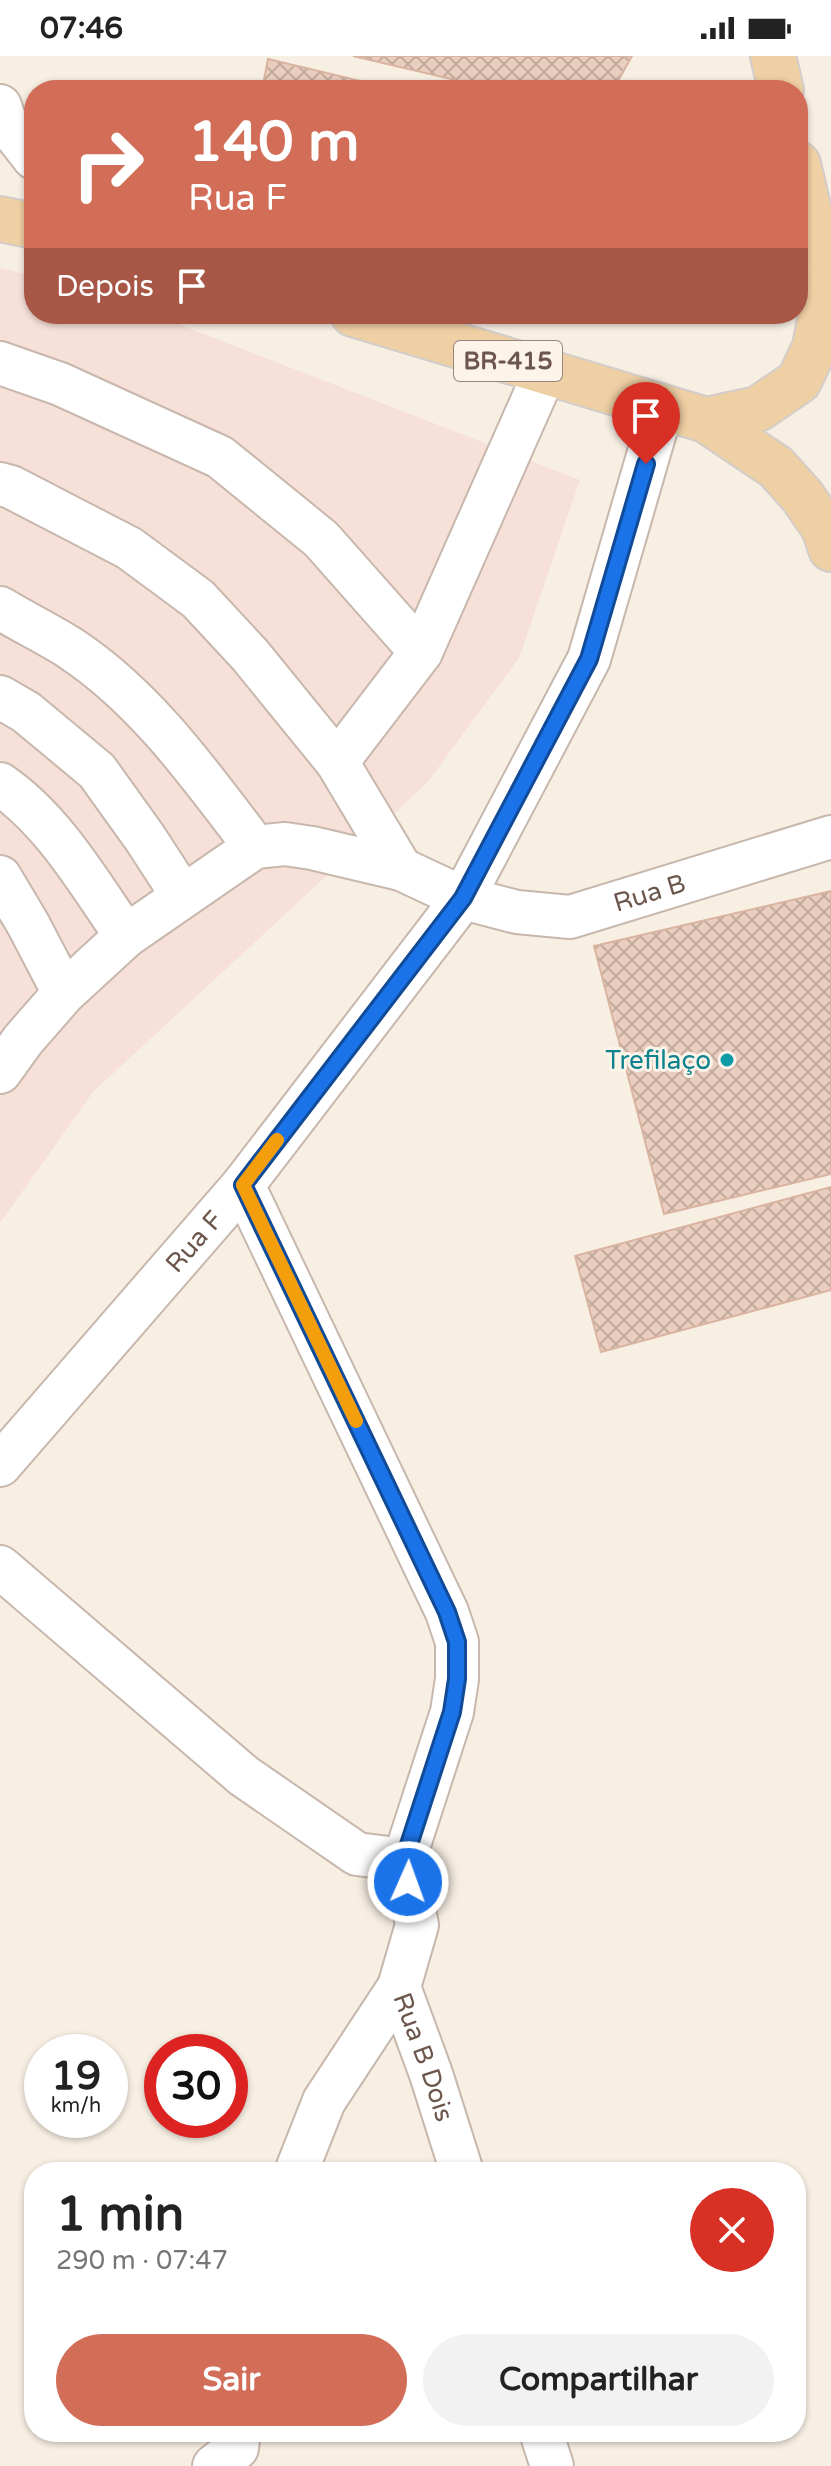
<!DOCTYPE html>
<html lang="pt">
<head>
<meta charset="utf-8">
<style>
	:root { --surface:#fff; --page:#f2f2f2; --text:#222; --muted:#767676; --accent:#d26d58 }
	body { margin:0; font-family:"Varela Round",sans-serif; background:var(--page); color:var(--text); height:100vh; display:flex; flex-direction:column; font-size:30px; white-space:nowrap }
	* { box-sizing:border-box; margin:0 }
	p { font-size:26px; color:var(--muted) }
	.icon { flex:none; width:44px; height:44px; fill:none; stroke:currentColor; stroke-width:2; stroke-linecap:round; stroke-linejoin:round }
	.map { position:relative; flex:1; overflow:hidden }
	.drawer { position:absolute; left:24px; top:2106px; width:782px; height:280px; display:flex; flex-direction:column; background:var(--surface); border-radius:32px; box-shadow:0 2px 6px #0004 }
	.drawer>* { flex:none }
	.guide { position:absolute; left:24px; top:24px; width:784px; height:244px; border-radius:32px; box-shadow:0 2px 6px #0004; background:#d26d58; color:#fff; overflow:hidden }
	.speed { position:absolute; left:24px; top:1978px; display:flex; gap:16px; font-size:40px; font-weight:700; text-align:center }
	.speed>* { display:grid; place-content:center; width:104px; height:104px; border-radius:50%; background:var(--surface); box-shadow:0 2px 6px #0004; line-height:1 }
	.speed small { font-size:20px; font-weight:400 }
	.speed .limit { border:12px solid #d22; background:#fff; color:#111 }
	.pin { position:absolute; display:grid; place-items:center; width:68px; height:68px; color:#fff; margin:-82px -34px; border-radius:50% 50% 50% 0; rotate:-45deg; box-shadow:0 0 8px #0007 }
	.pin .icon { rotate:45deg }
	.me { position:absolute; width:88px; margin:-44px; rotate:2deg; stroke-linejoin:round; filter:drop-shadow(0 0 6px #0008) }
	.turn { display:flex; align-items:center; gap:28px; height:168px; padding:0 32px; font-size:36px }
	.turn .icon { width:104px; height:104px; stroke-width:2.5 }
	.turn b { display:block; font-size:56px; line-height:68px }
	.then { display:flex; align-items:center; height:76px; padding:0 32px; background:#0003; gap:16px; font-size:30px }
	.round { display:grid; place-items:center; flex:none; width:84px; height:84px; border-radius:42px; background:var(--page) }
	.overview { display:flex; align-items:center; justify-content:space-between; height:136px; padding:0 32px }
	h1 { font-size:48px; font-weight:700; line-height:60px }
	.action { display:flex; gap:16px; margin-top:auto; padding:16px 32px }
	.action a { flex:1; height:92px; border-radius:48px; background:var(--accent); color:#fff; font-size:32px; font-weight:700; line-height:92px; text-align:center }
	.action a+a { background:var(--page); color:var(--text) }
	.status { display:flex; justify-content:space-between; align-items:center; height:56px; padding:0 40px; background:var(--surface); direction:ltr }
	.status svg { height:22px; fill:currentColor }
	.map>svg:first-child { display:block }
	.commercial { fill:#f7e0d8 }
	.building { fill:url(#building-cross-hatch); stroke:#dab4a1; stroke-width:2 }
	.lines { fill:none; stroke-linecap:round; stroke-linejoin:round }
	.minor-casing { stroke:#c7b7ac; stroke-width:46 }
	.major-casing { stroke:#d3cdca; stroke-width:48 }
	.minor { stroke:#fff; stroke-width:42 }
	.major { stroke:#efcfa4; stroke-width:44 }
	.route-casing { stroke:#114b97; stroke-width:20 }
	.route { stroke:#1a73e8; stroke-width:14 }
	.slow { stroke:#f59e0b; stroke-width:14 }
	.culture-dot { fill:#0f9aa8; stroke:#fcf3e9; stroke-width:3 }
	.labels { text-anchor:middle; dominant-baseline:central; stroke-width:6; stroke-linejoin:round; paint-order:stroke }
	.shield { fill:#fcf3e9; stroke:#98867c; stroke-width:2 }
	.shield-label { font-size:24px; font-weight:bold; fill:#6d574d }
	.street-label { font-size:26px; fill:#6d574d; stroke:#fcf3e9 }
	.culture-label { font-size:26px; fill:#0d838f; stroke:#fcf3e9; text-anchor:end }
</style>
</head>
<body>
<div class="status"><b>07:46</b><svg viewBox="0 0 49 12"><path d="M0 12V9h3v3zM5 12V6h3v6zM10 12V3h3v9zM15 12V0h3v12zM26 1h20v11H26zM47 4h2v5h-2z"/></svg></div>
<div class="map">
<svg width="831" height="2410" viewBox="0 0 831 2410">
	<defs>
		<pattern id="building-cross-hatch" width="8" height="8" patternUnits="userSpaceOnUse" patternTransform="scale(2)"><rect width="8" height="8" fill="#eacebf"/><path d="M0 0l8 8M0 8l8-8" fill="none" stroke="#c2aa9d"/></pattern>
	</defs>
	<rect width="100%" height="100%" fill="#f8efe3"/>
	<polygon class="commercial" points="0,212 34,220 34,258 152,258 580,424 519,602 427,727 93,1036 0,1167"/>
	<g class="building">
		<polygon points="353,0 632,0 613,34 498,34"/>
		<polygon points="268,3 398,34 262,34"/>
		<polygon points="831,835 831,1118 664,1158 594,890"/>
		<polygon points="831,1131 831,1234 601,1296 575,1200"/>
	</g>
	<g class="lines">
		<g class="minor-casing">
			<g id="minor">
				<polyline points="0,50 5,65 34,102"/>
				<polyline points="0,307 60,328 220,401 321,483 421,596"/>
				<polyline points="0,428 11,431 129,492 198,543 250,599 337,706 401,813"/>
				<path d="M 0,552 C 23,566 48,578 70,592 C 146,642 201,720 255,791"/>
				<polyline points="0,641 26,656 97,715 145,782 182,839"/>
				<polyline points="337,706 421,596 545,316"/>
				<path d="M 0,728 C 54,765 89,827 126,880"/>
				<polyline points="0,821 28,868 64,937"/>
				<path id="s1" d="M 0,1016 L 23,984 L 64,937 L 126,880 L 255,791 L 285,788 L 312,792 L 401,813 L 463,842 L 517,856 L 570,861 L 831,781"/>
				<path id="s2" d="M 243,1129 L 447,1556 L 457,1586 L 457,1623 L 452,1656 L 404,1804 L 417,1869 L 399,1931 L 431,2018 L 462,2116"/>
				<path id="s3" d="M 0,1409 L 243,1129 L 463,842 L 589,603 L 662,352"/>
				<polyline points="0,1511 244,1720 357,1798 404,1804"/>
				<polyline points="296,2116 324,2045 399,1931"/>
				<polyline points="541,2376 552,2410"/>
				<polyline points="214,2410 237,2392 239,2376"/>
			</g>
		</g>
		<g class="major-casing">
			<g id="major">
				<polyline points="773,0 781,34"/>
				<polyline points="798,108 831,249"/>
				<polyline points="0,163 34,170"/>
				<polyline points="353,258 706,364 776,411 802,440 824,472 831,493"/>
				<polyline points="706,364 758,353 799,325 815,291 826,232"/>
			</g>
		</g>
		<use href="#minor" class="minor"/>
		<use href="#major" class="major"/>
	</g>
	<g class="lines">
		<g class="route-casing">
			<polyline id="route" points="408,1826 404,1804 452,1656 457,1623 457,1586 447,1556 243,1129 463,842 589,603 646,408"/>
		</g>
		<use href="#route" class="route"/>
		<polyline class="slow" points="277,1084 243,1129 356,1365"/>
	</g>
	<circle class="culture-dot" cx="727" cy="1004" r="8"/>
	<g class="labels">
		<rect class="shield" x="454" y="285" width="108" height="40" rx="6"/>
		<g class="shield-label">
			<text x="508" y="305">BR-415</text>
		</g>
		<g class="street-label">
			<text stroke="none"><textPath href="#s1" startOffset="752">Rua B</textPath></text>
			<text stroke="none"><textPath href="#s3" startOffset="296">Rua F</textPath></text>
			<text stroke="none"><textPath href="#s2" startOffset="936">Rua B Dois</textPath></text>
		</g>
		<g class="culture-label">
			<text x="711" y="1004">Trefilaço</text>
		</g>
	</g>
</svg>
<div class="speed"><div>19<small>km/h</small></div><div class="limit">30</div></div>
<div class="pin" style="left:646px;top:408px;background:#d93025"><svg class="icon" aria-label="arrive" viewBox="0 0 24 24"><path d="M6 21V4h12l-3 4 3 4H6"/></svg></div>
<svg class="me" style="left:408px;top:1826px" viewBox="-20 -20 40 40"><circle r="17" fill="#1a73e8" stroke="#fff" stroke-width="3"/><path d="M0-11L8 9 0 5-8 9z" fill="#fff"/></svg>
<div class="guide">
<div class="turn"><svg class="icon" aria-label="right" viewBox="0 0 24 24"><path d="M7 20v-9h11M14 6l5 5-5 5"/></svg><div><b>140 m</b>Rua F</div></div>
<div class="then">Depois<svg class="icon" aria-label="arrive" viewBox="0 0 24 24"><path d="M6 21V4h12l-3 4 3 4H6"/></svg></div>
</div>
<section class="drawer">
<div class="overview"><div><h1>1 min</h1><p>290 m · 07:47</p></div><a class="round" style="background:#d93025;color:#fff"><svg class="icon" aria-label="close" viewBox="0 0 24 24"><path d="M6 6l12 12M18 6L6 18"/></svg></a></div>
<div class="action"><a>Sair</a><a>Compartilhar</a></div>
</section>
</div>
</body>
</html>
